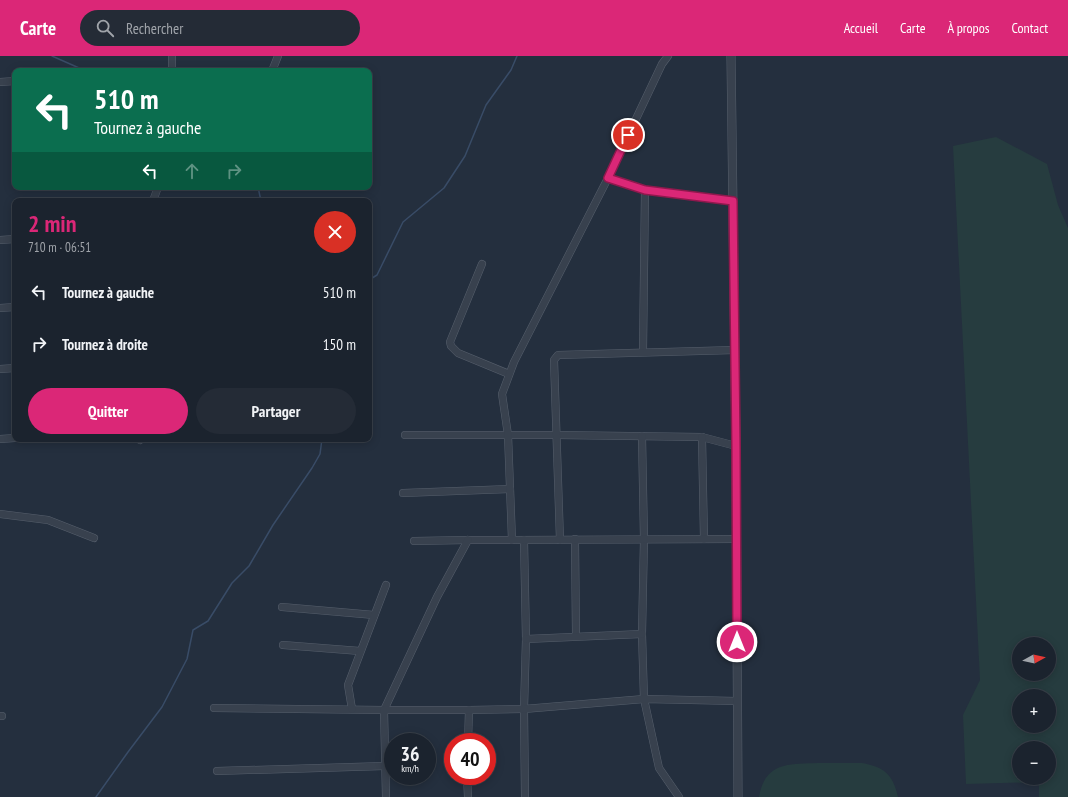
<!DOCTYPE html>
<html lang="fr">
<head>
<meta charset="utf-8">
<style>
	:root { --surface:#1b232e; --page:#242b36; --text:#f1f3f6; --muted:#a0a4aa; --line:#39404a; --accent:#db2777 }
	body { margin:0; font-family:"PT Sans Narrow",sans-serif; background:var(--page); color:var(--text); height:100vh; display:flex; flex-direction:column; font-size:15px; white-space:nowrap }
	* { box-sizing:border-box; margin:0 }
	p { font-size:13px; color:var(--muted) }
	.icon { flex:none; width:22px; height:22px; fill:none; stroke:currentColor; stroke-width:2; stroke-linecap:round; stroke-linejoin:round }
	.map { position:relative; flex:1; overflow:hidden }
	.details { position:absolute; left:12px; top:142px; width:360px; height:244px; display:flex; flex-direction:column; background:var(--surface); border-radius:8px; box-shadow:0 2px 10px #0003,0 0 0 1px var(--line) }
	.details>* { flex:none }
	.banner { position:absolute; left:12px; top:12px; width:360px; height:122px; border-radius:8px; box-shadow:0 2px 10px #0003,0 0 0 1px var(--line); background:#0b6e4f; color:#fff; overflow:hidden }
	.needle { width:26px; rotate:82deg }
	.tools { position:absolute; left:1012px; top:581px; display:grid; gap:8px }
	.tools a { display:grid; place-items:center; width:44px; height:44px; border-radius:50%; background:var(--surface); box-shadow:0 2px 10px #0003,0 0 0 1px var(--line); font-size:20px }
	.speed { position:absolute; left:384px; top:677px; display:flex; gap:8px; font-size:20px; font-weight:700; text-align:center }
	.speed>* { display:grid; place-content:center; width:52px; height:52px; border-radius:50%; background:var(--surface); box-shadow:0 2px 10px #0003,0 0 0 1px var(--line); line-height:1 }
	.speed small { font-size:10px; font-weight:400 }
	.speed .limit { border:6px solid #d22; background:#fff; color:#111 }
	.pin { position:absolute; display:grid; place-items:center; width:34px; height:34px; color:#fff; margin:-17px; border:2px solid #fff; border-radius:50%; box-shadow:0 1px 4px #0007 }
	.me { position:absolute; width:44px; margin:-22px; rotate:0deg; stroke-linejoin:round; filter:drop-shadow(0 0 3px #0008) }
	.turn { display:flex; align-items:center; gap:14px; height:84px; padding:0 16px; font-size:18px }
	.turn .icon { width:52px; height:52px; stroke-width:2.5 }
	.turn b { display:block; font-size:28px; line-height:34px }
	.lanes { display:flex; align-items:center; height:38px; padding:0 16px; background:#0003; justify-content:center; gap:20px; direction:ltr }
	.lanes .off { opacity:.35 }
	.round { display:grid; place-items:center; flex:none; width:42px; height:42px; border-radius:21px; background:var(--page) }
	.headline { display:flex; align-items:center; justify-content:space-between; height:68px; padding:0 16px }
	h1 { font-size:24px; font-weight:700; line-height:30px; color:var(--accent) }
	.cta { display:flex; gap:8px; margin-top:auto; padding:8px 16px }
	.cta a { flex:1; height:46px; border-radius:24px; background:var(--accent); color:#fff; font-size:16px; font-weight:700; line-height:46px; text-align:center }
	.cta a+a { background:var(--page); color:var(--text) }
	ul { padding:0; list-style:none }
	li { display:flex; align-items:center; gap:12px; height:52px; padding:0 16px }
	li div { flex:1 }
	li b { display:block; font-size:15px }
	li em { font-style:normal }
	header { display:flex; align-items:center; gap:24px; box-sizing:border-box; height:56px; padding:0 20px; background:var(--accent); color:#fff }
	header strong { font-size:19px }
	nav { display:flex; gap:22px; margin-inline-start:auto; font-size:14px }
	.search { width:280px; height:36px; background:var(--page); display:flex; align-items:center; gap:10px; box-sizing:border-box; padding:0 14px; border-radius:22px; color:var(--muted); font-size:15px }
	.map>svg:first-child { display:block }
	.green { fill:#263c3f; fill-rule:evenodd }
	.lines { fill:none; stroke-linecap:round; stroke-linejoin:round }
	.stream { stroke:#394c67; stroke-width:1.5 }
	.minor-casing { stroke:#565f6c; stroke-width:8 }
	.tertiary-casing { stroke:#565f6c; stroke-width:9 }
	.minor { stroke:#38414e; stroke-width:7 }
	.tertiary { stroke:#38414e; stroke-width:8 }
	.route-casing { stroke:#8e194d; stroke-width:10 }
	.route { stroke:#db2777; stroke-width:7 }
</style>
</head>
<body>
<header>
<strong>Carte</strong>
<div class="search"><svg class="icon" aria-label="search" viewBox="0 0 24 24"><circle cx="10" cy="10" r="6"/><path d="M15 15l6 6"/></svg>Rechercher</div>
<nav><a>Accueil</a><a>Carte</a><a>À propos</a><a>Contact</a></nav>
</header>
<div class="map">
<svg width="1068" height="741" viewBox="0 0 1068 741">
	<rect width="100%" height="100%" fill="#242f3e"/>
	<g class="green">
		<path d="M 996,81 L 1047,108 L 1058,149 L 1068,172 L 1068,741 L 1039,741 L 1039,726 L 966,728 L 963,659 L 980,624 L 953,90 ZM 1019,588 L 1049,588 L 1049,618 L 1019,618 ZM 1019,640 L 1049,640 L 1049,670 L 1019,670 ZM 1019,692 L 1049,692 L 1049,722 L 1019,722 Z"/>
		<path d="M 862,707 C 884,711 893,718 898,741 L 759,741 C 765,706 789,708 818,707 C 833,707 847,707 862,707 Z"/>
	</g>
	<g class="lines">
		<g class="stream">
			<polyline points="52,0 86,15"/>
			<polyline points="258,131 261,145"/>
			<polyline points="369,224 377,219 403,166 444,132 465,100 486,49 511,14 517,0"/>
			<polyline points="96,741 128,696 162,651 187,603 193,574 208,565 232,527 249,510 273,469 312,412 320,398 322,383"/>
		</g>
		<g class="minor-casing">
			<g id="minor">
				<polyline points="172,15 172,0"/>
				<polyline points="272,15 278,0"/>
				<polyline points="0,26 15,25"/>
				<polyline points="608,122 645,134 733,145"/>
				<polyline points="153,145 158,131"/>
				<polyline points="0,184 15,183"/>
				<polyline points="482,208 450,286 451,290 458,297 509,318"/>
				<polyline points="0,252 15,251"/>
				<polyline points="643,296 645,134"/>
				<polyline points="0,313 15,312"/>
				<polyline points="405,379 557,379 702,381 736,390"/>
				<polyline points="642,380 644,483 642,578 644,643 659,712 679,741"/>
				<polyline points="702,381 704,483"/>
				<polyline points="0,383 15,382"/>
				<polyline points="138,383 140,384"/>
				<polyline points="403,437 510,433"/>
				<polyline points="0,458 48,464 94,482"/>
				<polyline points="575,483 576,580"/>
				<polyline points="512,484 508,379 502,338 514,306 608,122 662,8 668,0"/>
				<polyline points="524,484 526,583 524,653 525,741"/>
				<polyline points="560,484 554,304 558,299 735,294"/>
				<polyline points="414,485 468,484 512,484 737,483"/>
				<polyline points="282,551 374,559"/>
				<polyline points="526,583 642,578"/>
				<polyline points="283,589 360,595"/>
				<polyline points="214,652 384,654 437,541 468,484"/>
				<polyline points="352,653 348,629 386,529"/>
				<polyline points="0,660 2,660"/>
				<polyline points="468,686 469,654"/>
				<polyline points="217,715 385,710"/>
				<polyline points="467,720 468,741"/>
				<polyline points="386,741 384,654 469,654 524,653 644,643 737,645"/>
			</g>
		</g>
		<g class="tertiary-casing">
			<polyline id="tertiary" points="731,0 736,390 738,741"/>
		</g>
		<use href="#minor" class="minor"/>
		<use href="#tertiary" class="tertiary"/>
	</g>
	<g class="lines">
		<g class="route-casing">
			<polyline id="route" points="628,79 608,122 645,134 733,145 736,390 737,586"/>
		</g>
		<use href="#route" class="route"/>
	</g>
</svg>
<div class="tools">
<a><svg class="needle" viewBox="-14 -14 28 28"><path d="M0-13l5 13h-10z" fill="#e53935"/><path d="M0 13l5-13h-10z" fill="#a0a4aa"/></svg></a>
<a>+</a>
<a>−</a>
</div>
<div class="speed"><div>36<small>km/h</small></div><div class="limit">40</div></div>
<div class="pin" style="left:628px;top:79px;background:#d93025"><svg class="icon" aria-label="arrive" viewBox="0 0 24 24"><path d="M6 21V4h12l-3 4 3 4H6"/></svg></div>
<svg class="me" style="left:737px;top:586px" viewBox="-20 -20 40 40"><circle r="17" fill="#db2777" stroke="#fff" stroke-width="3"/><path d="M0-11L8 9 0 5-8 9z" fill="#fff"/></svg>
<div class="banner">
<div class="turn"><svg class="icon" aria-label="left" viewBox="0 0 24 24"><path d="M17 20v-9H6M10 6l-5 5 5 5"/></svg><div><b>510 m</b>Tournez à gauche</div></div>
<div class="lanes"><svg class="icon" aria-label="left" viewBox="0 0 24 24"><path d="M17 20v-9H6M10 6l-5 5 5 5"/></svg><svg class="icon off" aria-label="ahead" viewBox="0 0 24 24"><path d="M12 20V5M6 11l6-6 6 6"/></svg><svg class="icon off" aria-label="right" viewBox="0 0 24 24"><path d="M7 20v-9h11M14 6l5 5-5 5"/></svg></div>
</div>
<section class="details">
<div class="headline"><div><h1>2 min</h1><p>710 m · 06:51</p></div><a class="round" style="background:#d93025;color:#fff"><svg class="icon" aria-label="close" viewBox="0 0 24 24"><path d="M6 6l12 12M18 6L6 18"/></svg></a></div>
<ul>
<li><svg class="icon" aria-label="left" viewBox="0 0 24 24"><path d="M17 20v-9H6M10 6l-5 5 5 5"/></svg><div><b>Tournez à gauche</b></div><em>510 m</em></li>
<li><svg class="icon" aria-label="right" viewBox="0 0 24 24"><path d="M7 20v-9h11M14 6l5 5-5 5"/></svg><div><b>Tournez à droite</b></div><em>150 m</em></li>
</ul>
<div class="cta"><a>Quitter</a><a>Partager</a></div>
</section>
</div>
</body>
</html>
